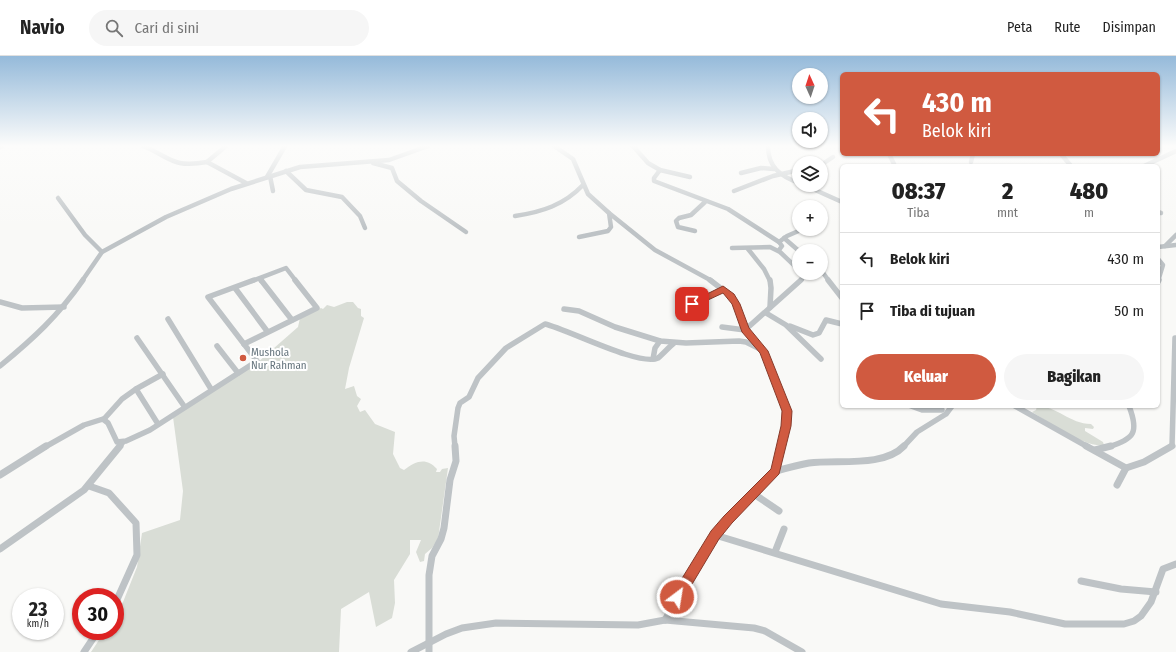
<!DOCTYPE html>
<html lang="id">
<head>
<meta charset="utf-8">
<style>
	:root { --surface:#fff; --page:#f6f6f6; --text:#222; --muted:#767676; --line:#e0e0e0; --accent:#d05a40 }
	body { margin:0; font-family:"Fira Sans Condensed",sans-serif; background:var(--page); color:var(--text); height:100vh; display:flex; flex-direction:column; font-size:15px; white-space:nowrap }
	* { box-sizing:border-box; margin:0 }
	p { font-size:13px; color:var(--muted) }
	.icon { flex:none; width:22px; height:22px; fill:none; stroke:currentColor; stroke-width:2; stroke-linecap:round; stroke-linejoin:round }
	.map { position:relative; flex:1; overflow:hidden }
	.sheet { position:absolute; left:840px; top:108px; width:320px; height:244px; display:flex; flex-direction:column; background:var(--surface); border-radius:6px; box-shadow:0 1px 3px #0004 }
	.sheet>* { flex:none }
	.guide { position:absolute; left:840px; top:16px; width:320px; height:84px; border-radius:6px; box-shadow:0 1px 3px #0004; background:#d05a40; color:#fff; overflow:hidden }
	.needle { width:26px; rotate:357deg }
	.controls { position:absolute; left:792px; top:12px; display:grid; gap:8px }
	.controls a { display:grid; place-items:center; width:36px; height:36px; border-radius:50%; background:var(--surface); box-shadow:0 1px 3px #0004; font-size:20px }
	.speed { position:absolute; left:12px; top:532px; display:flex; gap:8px; font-size:20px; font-weight:700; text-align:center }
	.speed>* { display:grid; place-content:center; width:52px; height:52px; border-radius:50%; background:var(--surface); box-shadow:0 1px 3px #0004; line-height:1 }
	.speed small { font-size:10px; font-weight:400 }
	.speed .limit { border:6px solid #d22; background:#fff; color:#111 }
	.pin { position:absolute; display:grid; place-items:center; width:34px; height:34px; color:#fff; margin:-17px; border-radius:8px; box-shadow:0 2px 6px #0006 }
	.me { position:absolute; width:44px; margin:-22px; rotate:31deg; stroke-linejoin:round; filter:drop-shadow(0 0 3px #0008) }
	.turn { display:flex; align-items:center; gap:14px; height:84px; padding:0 16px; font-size:18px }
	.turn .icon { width:52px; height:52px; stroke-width:2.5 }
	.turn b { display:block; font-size:28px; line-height:34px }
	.eta { display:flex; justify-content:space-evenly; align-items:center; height:68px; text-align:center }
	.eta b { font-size:24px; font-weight:800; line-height:28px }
	.primary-button { display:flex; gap:8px; margin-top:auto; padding:8px 16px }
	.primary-button a { flex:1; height:46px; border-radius:24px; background:var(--accent); color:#fff; font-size:16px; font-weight:800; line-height:46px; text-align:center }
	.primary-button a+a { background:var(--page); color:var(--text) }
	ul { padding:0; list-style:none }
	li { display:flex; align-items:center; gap:12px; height:52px; padding:0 16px; border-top:1px solid var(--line) }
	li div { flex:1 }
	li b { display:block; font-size:15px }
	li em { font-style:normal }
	header { display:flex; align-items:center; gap:24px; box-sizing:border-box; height:56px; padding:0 20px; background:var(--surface); border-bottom:1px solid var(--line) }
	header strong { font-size:19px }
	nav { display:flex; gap:22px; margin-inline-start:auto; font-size:14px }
	.search { width:280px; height:36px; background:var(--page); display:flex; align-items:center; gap:10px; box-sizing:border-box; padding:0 14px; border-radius:22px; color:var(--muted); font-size:15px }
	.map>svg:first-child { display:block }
	.green { fill:#d9ddd6 }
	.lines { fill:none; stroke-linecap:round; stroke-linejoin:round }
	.street-far2 { stroke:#bec3c6; stroke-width:4.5 }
	.street-far1 { stroke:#bec3c6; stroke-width:5.5 }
	.street { stroke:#bec3c6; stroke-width:7 }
	.route { fill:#d05a40; stroke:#873a2a }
	.poi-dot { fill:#d05a40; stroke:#fff; stroke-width:1.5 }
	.labels { text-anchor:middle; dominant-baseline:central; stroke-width:4; stroke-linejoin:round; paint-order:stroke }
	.poi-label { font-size:11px; fill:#66757e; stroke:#fff; text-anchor:start }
</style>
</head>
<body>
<header>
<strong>Navio</strong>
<div class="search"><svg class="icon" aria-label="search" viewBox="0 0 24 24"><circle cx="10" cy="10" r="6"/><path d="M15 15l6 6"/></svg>Cari di sini</div>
<nav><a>Peta</a><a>Rute</a><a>Disimpan</a></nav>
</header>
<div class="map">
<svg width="1176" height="596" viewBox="0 0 1176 596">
	<rect width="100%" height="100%" fill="#f9f9f7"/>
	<g class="green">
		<path d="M 347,246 L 353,246 L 358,252 L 361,253 L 361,260 L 364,262 L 349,312 L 345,333 L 354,330 L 357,340 L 361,343 L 357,350 L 360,356 L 365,354 L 375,368 L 395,376 L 393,398 L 400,412 L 404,414 C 416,405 426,401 437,413 L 436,416 L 440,416 L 442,413 L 448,412 L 438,483 L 432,492 L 425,498 L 424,505 L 420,506 L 416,496 L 421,484 L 410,484 L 410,498 L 394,524 L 395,547 L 392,562 L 376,571 L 369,536 L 341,553 L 339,596 L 91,596 L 105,575 L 115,575 L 115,558 L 123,546 L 137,511 L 142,477 L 180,464 L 183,435 L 173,361 L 257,307 L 298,271 L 300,262 L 321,252 L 323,253 L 327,249 L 334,251 Z"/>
		<path d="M 1037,350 C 1057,350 1070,368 1091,368 L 1094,371 L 1093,373 L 1085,372 L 1085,375 L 1103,386 L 1104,389 C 1084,392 1049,366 1032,356 L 1036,354 Z"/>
	</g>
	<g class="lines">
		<g class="street-far2">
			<path d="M 143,90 C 172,102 172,112 207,106"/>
			<polyline points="226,90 207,106 246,127"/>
			<polyline points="554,90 573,103 588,138 609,157 655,194 712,225"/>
			<polyline points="633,90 648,107 660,114 654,122 654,125 728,153 779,186 782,190 779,194"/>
			<path d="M 768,90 C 768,111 780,120 799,127"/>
			<polyline points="0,91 2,90"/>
			<polyline points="889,98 895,110"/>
			<polyline points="1061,98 1071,110"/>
			<polyline points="971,106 973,98"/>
			<polyline points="373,107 392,112 397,125 421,145 466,176"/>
			<polyline points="821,109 833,101"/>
			<polyline points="1144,110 1176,95"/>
			<polyline points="660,114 690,121"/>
			<polyline points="286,115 306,134 342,141 360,160 365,172"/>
			<polyline points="741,117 761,112 774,113"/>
			<polyline points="270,120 273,135"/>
			<polyline points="267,121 285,90"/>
			<polyline points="804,129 842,146"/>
			<polyline points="734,135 773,120 799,114"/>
			<polyline points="58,142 85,179 102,196"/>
			<polyline points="1158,156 1161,157"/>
			<path d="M 515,160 C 542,156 564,149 583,129"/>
			<polyline points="695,175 678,171 676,165 679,162 691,159 705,146"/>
			<polyline points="579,181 608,175 611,171 609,157"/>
			<polyline points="784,182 799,195"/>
			<polyline points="779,186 787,180 803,173"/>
			<polyline points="1165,190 1176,179"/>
			<polyline points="1158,191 1176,189"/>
			<polyline points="732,192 770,191 780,196 799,214"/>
			<polyline points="748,193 764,213 770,225"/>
			<polyline points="1158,203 1163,209 1158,225"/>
			<polyline points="821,214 829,225"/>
			<polyline points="260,223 261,225"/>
			<polyline points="82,225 102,196 166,161 231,133 300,111 389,104 428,90"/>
			<polyline points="252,225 286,212 296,225"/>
			<polyline points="800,225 802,223 802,217"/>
		</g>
		<g class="street-far1">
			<polyline points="261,224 292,264"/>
			<polyline points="710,224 731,240 736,248 745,274 764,295 787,355 781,391"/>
			<polyline points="770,224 771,232 770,251"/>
			<polyline points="828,224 842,242"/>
			<polyline points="1158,226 1159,224"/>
			<polyline points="235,232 267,275"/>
			<polyline points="0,246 22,252 64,251"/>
			<polyline points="564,253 579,255 615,271 660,285 686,287 739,285 746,286 760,293"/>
			<polyline points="766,257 786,269 821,303"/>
			<polyline points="692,262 685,257 692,248 723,233"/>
			<polyline points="168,263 211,333"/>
			<polyline points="790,270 813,279 819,277 826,264 842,268"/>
			<polyline points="722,271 745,274 801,224"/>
			<polyline points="137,282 184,350"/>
			<polyline points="244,288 208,241 254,224"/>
			<polyline points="244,288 317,252 295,224"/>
			<polyline points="217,290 238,317"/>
			<polyline points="653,303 655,292 660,285"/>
			<path d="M 0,310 C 34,282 58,260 83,224"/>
			<polyline points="911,350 922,354 942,354"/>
			<polyline points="1015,350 1088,391"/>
			<polyline points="104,363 122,343 136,333"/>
			<polyline points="158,368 136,333 163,318"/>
			<polyline points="45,391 84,369 103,363 108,367 117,386 126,385 150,374 257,305 244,288"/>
			<polyline points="119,391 123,386"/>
			<path d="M 455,391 L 454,380 L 458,352 L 460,347 L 469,341 L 478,322 L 506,292 L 545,268 C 567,273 640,311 658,302 C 663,298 669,291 674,287"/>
			<polyline points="903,391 917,376 946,358 952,350"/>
			<path d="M 1108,391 C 1135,383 1139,376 1129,350"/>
			<polyline points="1170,391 1172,390 1175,282"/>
		</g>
		<g class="street">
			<polyline points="1086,390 1126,412 1117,429"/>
			<polyline points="1095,394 1111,390"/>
			<polyline points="1126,412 1144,406 1172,390"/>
			<path d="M 776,415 C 787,412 798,409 809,407 C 837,403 883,412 904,390"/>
			<polyline points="0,419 46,390"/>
			<polyline points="89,430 109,437 136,467 137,499 115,548"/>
			<polyline points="754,438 779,455"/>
			<polyline points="715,479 941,548 1010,556 1065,568 1124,568 1134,565 1141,560 1151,546 1163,513 1176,508"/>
			<polyline points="0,493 84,434 120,390"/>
			<polyline points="775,496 784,473"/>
			<polyline points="1081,525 1121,533 1156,536"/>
			<polyline points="665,564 715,479 728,463 776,415 782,390"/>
			<polyline points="84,596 98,575"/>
			<polyline points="411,596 446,578 462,572 496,567 638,569 665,564 754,572 765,575 802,596"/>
			<polyline points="429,596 429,519 432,500 441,483 444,472 450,424 456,405 455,390"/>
		</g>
	</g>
	<linearGradient id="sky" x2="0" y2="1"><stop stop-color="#95bada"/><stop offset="0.52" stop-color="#fcfcfb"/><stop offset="1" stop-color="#fcfcfb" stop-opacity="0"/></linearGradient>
	<rect width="1176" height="173" fill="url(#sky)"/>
	<polygon class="route" points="723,230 734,238 740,248 749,272 768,295 792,355 791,370 779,418 732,467 719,483 682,545 677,547 673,545 671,541 673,537 711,475 724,460 771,413 781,370 782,355 760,297 742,276 732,248 723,237 695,250 692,251 687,248"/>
	<circle class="poi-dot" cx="243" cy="302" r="4"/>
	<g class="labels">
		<g class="poi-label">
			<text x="251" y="296">Mushola<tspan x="251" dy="13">Nur Rahman</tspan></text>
		</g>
	</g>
</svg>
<div class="controls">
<a><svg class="needle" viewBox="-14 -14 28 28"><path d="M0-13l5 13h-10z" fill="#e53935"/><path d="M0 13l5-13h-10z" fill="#767676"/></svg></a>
<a><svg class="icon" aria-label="sound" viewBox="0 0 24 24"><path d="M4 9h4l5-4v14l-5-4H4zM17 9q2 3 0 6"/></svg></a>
<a><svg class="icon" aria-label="layers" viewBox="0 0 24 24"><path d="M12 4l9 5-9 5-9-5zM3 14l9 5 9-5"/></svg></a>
<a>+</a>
<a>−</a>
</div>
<div class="speed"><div>23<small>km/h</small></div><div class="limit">30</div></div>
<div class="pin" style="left:692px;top:248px;background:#d93025"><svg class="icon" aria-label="arrive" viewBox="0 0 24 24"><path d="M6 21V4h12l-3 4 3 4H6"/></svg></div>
<svg class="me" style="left:677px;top:541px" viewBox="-20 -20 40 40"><circle r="17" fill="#d05a40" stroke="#fff" stroke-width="3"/><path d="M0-11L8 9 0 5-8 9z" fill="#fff"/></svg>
<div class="guide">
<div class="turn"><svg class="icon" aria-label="left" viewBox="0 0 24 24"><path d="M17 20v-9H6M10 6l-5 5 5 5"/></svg><div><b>430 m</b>Belok kiri</div></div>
</div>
<section class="sheet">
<div class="eta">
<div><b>08:37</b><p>Tiba</p></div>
<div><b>2</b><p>mnt</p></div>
<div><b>480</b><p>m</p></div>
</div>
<ul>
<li><svg class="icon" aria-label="left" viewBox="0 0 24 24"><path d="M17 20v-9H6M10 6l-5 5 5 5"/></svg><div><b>Belok kiri</b></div><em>430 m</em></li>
<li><svg class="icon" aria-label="arrive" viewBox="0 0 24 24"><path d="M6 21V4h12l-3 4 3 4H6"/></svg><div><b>Tiba di tujuan</b></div><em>50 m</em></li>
</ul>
<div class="primary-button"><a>Keluar</a><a>Bagikan</a></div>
</section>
</div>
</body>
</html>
